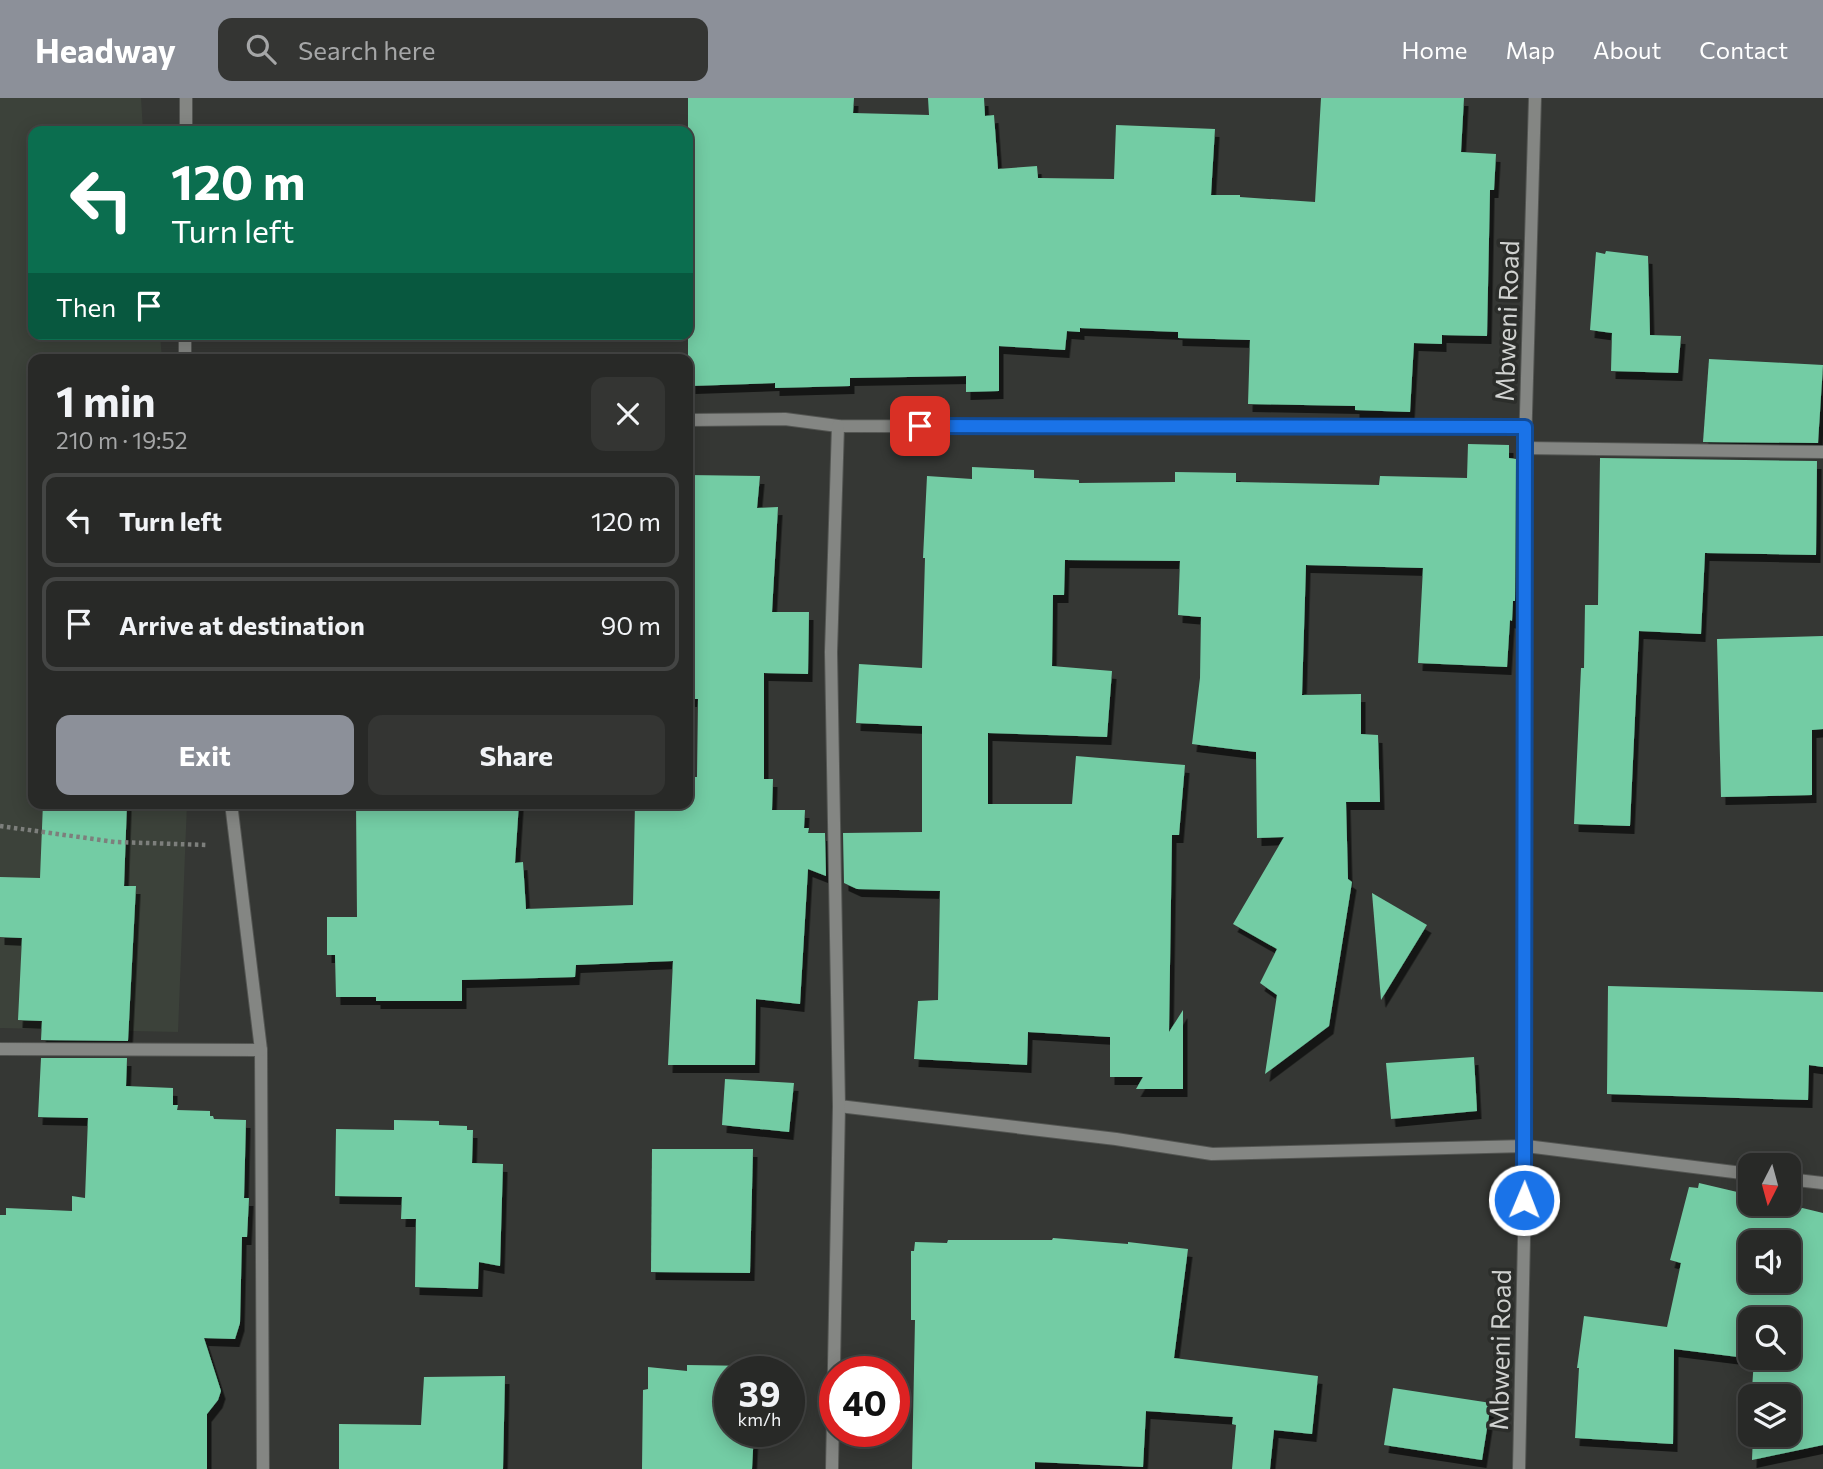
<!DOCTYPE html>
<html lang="en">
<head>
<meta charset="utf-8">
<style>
	:root { --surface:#282927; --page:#343533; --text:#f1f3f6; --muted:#a5a6a7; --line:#444544; --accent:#8c9099 }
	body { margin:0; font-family:Commissioner,sans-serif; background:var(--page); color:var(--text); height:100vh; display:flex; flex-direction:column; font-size:26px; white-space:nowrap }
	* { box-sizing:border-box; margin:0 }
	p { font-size:23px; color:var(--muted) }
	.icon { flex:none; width:38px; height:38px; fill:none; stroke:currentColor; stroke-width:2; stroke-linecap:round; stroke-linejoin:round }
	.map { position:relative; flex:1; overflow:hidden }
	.drawer { position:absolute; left:28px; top:256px; width:665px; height:455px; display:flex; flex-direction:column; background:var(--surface); border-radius:14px; box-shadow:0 4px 18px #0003,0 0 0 2px var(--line) }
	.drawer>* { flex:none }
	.hud { position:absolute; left:28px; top:28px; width:665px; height:214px; border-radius:14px; box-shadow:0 4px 18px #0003,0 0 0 2px var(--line); background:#0b6e4f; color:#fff; overflow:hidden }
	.needle { width:46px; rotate:186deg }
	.buttons { position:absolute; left:1738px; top:1055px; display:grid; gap:14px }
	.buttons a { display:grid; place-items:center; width:63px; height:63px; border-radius:14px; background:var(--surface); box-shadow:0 4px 18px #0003,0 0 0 2px var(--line); font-size:35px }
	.speed { position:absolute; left:714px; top:1258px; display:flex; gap:14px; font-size:35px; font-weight:700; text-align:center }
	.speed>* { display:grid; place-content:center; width:91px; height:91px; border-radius:50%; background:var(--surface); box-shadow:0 4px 18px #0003,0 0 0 2px var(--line); line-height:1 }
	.speed small { font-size:18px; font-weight:400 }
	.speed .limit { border:10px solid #d22; background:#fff; color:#111 }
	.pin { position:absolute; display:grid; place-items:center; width:60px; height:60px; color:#fff; margin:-30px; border-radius:14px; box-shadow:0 4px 10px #0006 }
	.me { position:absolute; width:77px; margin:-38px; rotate:1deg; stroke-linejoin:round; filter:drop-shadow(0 0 5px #0008) }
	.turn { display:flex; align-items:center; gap:24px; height:147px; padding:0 28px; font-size:32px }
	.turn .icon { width:91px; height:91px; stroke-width:2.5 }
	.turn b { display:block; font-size:49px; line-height:60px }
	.then { display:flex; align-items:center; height:66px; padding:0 28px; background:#0003; gap:14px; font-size:26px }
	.round { display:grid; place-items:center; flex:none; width:74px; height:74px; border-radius:14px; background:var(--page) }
	.headline { display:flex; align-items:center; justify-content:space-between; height:119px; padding:0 28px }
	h1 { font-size:42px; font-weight:700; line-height:52px }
	.cta { display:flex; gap:14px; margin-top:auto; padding:14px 28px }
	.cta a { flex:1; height:80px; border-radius:14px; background:var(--accent); color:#fff; font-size:28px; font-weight:700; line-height:80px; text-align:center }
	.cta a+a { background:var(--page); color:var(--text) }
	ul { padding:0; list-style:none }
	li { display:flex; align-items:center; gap:21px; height:94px; margin:0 14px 10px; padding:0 14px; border:4px solid var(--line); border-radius:14px }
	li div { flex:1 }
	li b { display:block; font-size:26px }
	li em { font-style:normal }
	header { display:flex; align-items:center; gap:42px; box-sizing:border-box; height:98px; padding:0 35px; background:var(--accent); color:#fff }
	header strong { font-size:33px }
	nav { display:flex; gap:38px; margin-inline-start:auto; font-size:24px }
	.search { width:490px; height:63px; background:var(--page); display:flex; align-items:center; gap:18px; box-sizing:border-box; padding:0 24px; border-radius:14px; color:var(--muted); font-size:26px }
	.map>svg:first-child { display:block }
	.built { fill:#3c423a }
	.building { fill:#73cca4; fill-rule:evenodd; filter:url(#shadow) }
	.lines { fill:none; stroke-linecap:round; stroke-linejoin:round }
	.minor-casing { stroke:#535552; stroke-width:14 }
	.path { stroke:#7d7f7c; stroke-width:4.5; stroke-dasharray:3.5 3.5; stroke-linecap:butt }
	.minor { stroke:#848683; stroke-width:12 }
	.route-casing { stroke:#114b97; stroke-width:18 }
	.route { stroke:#1a73e8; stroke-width:12 }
	.labels { text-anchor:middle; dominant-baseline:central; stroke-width:7; stroke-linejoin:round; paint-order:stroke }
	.street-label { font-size:26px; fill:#d0d2d0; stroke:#2b2d2a }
</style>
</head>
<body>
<header>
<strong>Headway</strong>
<div class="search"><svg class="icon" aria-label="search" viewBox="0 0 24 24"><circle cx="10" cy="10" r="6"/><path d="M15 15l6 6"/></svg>Search here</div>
<nav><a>Home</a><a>Map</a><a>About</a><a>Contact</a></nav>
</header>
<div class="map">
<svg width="1823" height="1371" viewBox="0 0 1823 1371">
	<defs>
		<filter id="shadow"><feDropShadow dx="4.5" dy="8" stdDeviation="0" flood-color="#0009"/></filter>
	</defs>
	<rect width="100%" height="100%" fill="#353734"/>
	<polygon class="built" points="0,0 141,0 143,33 33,33 33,236 160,236 162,261 33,261 33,705 187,705 178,934 0,930"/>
	<g class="building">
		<polygon points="688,0 854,0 853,15 929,17 928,0 984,0 985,18 994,17 998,71 1037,68 1038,80 1114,81 1116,27 1215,31 1211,97 1240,97 1240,99 1315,104 1321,0 1464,0 1461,54 1496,56 1494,92 1490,92 1487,238 1442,237 1442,246 1414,245 1410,314 1355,312 1355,308 1248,306 1250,242 1178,240 1178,234 1080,230 1080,234 1067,233 1065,252 999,248 999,293 966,294 966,278 850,280 850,288 775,290 775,285 691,288 691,261 688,261 688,132 694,132 695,57 691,57 691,48 688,48"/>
		<polygon points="1606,153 1648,158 1650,237 1681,238 1678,275 1611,273 1612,235 1590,232 1596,154 1605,156"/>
		<polygon points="1709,261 1823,267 1818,345 1703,344"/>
		<polygon points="1468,346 1509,347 1509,360 1516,361 1515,503 1513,503 1512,523 1510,522 1507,569 1418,565 1423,470 1306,467 1302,597 1361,596 1361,636 1378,637 1380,704 1346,704 1348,781 1352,784 1329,928 1265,976 1277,897 1260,885 1277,851 1233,826 1284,739 1257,740 1256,654 1192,646 1200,580 1201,519 1178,517 1180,463 1065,462 1064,497 1053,497 1052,568 1112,573 1107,639 988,635 988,706 1072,706 1076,658 1185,667 1179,737 1172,737 1169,934 1183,912 1183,991 1136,991 1143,979 1110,979 1110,939 1028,934 1027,967 914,961 918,903 938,902 940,793 857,791 844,785 843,735 922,734 922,628 856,625 859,566 922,570 925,460 923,460 927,378 972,381 972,369 1034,372 1034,380 1079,382 1079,385 1175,384 1175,374 1236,375 1236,384 1379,387 1380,378 1467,380"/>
		<polygon points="1600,360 1817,363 1816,457 1705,455 1701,536 1639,533 1630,728 1574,726 1581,570 1584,570 1585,507 1598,507"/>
		<polygon points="688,377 760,378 757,410 778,409 772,514 809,514 808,576 764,575 764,681 773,681 772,712 805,712 804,730 809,730 808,735 825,735 826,778 808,771 800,906 756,901 755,967 668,967 673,863 576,867 575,879 462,882 462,903 376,903 376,899 336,899 335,857 327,857 327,819 357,819 356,705 519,705 515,765 523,764 526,811 633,807 635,705 688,705 688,679 697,679 698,601 688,601"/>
		<polygon points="1823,538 1823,631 1812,632 1812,697 1721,699 1717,541"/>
		<polygon points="43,705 127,705 124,788 136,788 128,943 41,942 42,923 18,922 22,840 0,839 0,779 40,780"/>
		<polygon points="1372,795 1427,827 1381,902"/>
		<polygon points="1608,888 1823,894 1823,969 1809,967 1808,1002 1607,996"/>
		<polygon points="1474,959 1477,1013 1391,1021 1386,965"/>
		<polygon points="41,960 127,960 126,988 173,990 173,1007 178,1007 177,1012 210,1013 210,1018 213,1018 214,1021 246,1022 244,1100 249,1100 247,1139 242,1139 240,1225 235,1241 204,1240 221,1293 218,1302 207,1316 207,1371 0,1371 0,1117 6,1117 6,1110 72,1113 72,1098 85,1100 88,1020 38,1019"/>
		<polygon points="725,981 794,985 789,1034 722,1027"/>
		<polygon points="394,1022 439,1023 439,1027 467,1028 467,1032 473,1032 472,1065 503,1066 500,1168 479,1164 478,1191 415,1189 416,1121 401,1121 402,1099 335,1098 336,1031 394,1032"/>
		<polygon points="652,1051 753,1051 750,1175 651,1174"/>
		<path d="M 1699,1085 L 1750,1097 L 1750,1106 L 1786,1106 L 1823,1115 L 1823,1347 L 1752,1362 L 1753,1337 L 1788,1337 L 1788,1298 L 1754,1298 L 1754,1291 L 1752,1291 L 1754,1261 L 1674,1251 L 1673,1346 L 1575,1340 L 1579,1270 L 1577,1270 L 1584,1218 L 1667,1229 L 1681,1165 L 1670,1162 L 1689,1089 L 1698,1090 ZM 1750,1144 L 1788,1144 L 1788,1183 L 1750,1183 ZM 1750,1222 L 1788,1222 L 1788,1260 L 1750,1260 Z"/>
		<polygon points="1053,1140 1128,1146 1128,1144 1188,1151 1174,1260 1318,1278 1312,1336 1274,1332 1270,1371 1232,1371 1236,1327 1232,1326 1233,1319 1146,1313 1143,1369 1035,1364 1035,1371 912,1371 915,1222 911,1222 911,1153 914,1153 915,1144 947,1145 948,1142 1052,1142"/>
		<polygon points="687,1267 753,1268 753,1274 730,1274 730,1334 754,1334 752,1371 642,1371 643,1292 648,1291 648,1269 687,1273"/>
		<polygon points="505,1278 503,1371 339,1371 339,1326 421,1327 424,1279"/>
		<polygon points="1393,1290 1491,1305 1482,1362 1384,1347"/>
	</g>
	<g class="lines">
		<g class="minor-casing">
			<g id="minor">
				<polyline points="186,0 186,33"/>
				<polyline points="185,261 185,236"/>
				<polyline points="688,322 785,321 838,328 1525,329"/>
				<polyline points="1525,350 1823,354"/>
				<polyline points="231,705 261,952 263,1371"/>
				<polyline points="0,951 261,952"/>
				<polyline points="839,1008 1116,1041 1212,1056 1526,1048 1750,1076"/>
				<polyline points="1788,1081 1823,1085"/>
				<polyline points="832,1371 839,1008 831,554 838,328"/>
				<polyline points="1519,1371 1526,1048 1525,350 1535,0"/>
			</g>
		</g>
		<polyline class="path" points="0,728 115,744 207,747"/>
		<use href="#minor" class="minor"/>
	</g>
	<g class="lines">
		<g class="route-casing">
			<polyline id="route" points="920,328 1525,329 1524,1102"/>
		</g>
		<use href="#route" class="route"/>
	</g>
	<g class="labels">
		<g class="street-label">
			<text transform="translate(1506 223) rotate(-88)">Mbweni Road</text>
			<text transform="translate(1499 1252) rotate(-89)">Mbweni Road</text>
		</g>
	</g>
</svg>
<div class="buttons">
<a><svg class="needle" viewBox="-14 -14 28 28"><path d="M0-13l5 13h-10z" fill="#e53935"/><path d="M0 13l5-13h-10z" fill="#a5a6a7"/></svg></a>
<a><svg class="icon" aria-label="sound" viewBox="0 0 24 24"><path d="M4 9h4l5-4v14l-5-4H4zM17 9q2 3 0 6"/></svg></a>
<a><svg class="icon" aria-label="search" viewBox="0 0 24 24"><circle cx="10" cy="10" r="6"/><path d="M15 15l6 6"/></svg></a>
<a><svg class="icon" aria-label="layers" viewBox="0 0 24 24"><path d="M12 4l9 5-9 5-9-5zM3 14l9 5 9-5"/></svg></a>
</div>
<div class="speed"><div>39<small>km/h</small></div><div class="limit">40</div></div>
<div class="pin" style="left:920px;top:328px;background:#d93025"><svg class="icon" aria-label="arrive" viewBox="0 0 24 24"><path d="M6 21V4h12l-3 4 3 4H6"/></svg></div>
<svg class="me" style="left:1524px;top:1102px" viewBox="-20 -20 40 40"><circle r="17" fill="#1a73e8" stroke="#fff" stroke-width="3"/><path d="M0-11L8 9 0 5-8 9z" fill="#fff"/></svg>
<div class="hud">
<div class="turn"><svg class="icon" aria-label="left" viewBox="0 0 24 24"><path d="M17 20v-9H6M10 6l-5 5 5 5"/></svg><div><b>120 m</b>Turn left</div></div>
<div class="then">Then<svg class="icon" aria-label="arrive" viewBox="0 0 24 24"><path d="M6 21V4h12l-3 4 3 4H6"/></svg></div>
</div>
<section class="drawer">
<div class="headline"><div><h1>1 min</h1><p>210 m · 19:52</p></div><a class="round"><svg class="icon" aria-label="close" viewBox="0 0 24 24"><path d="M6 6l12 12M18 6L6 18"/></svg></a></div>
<ul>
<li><svg class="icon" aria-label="left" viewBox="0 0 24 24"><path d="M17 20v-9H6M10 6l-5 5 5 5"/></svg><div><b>Turn left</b></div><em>120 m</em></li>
<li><svg class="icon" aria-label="arrive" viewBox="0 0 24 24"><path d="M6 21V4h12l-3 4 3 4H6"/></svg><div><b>Arrive at destination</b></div><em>90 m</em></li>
</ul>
<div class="cta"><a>Exit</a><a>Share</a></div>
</section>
</div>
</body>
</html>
